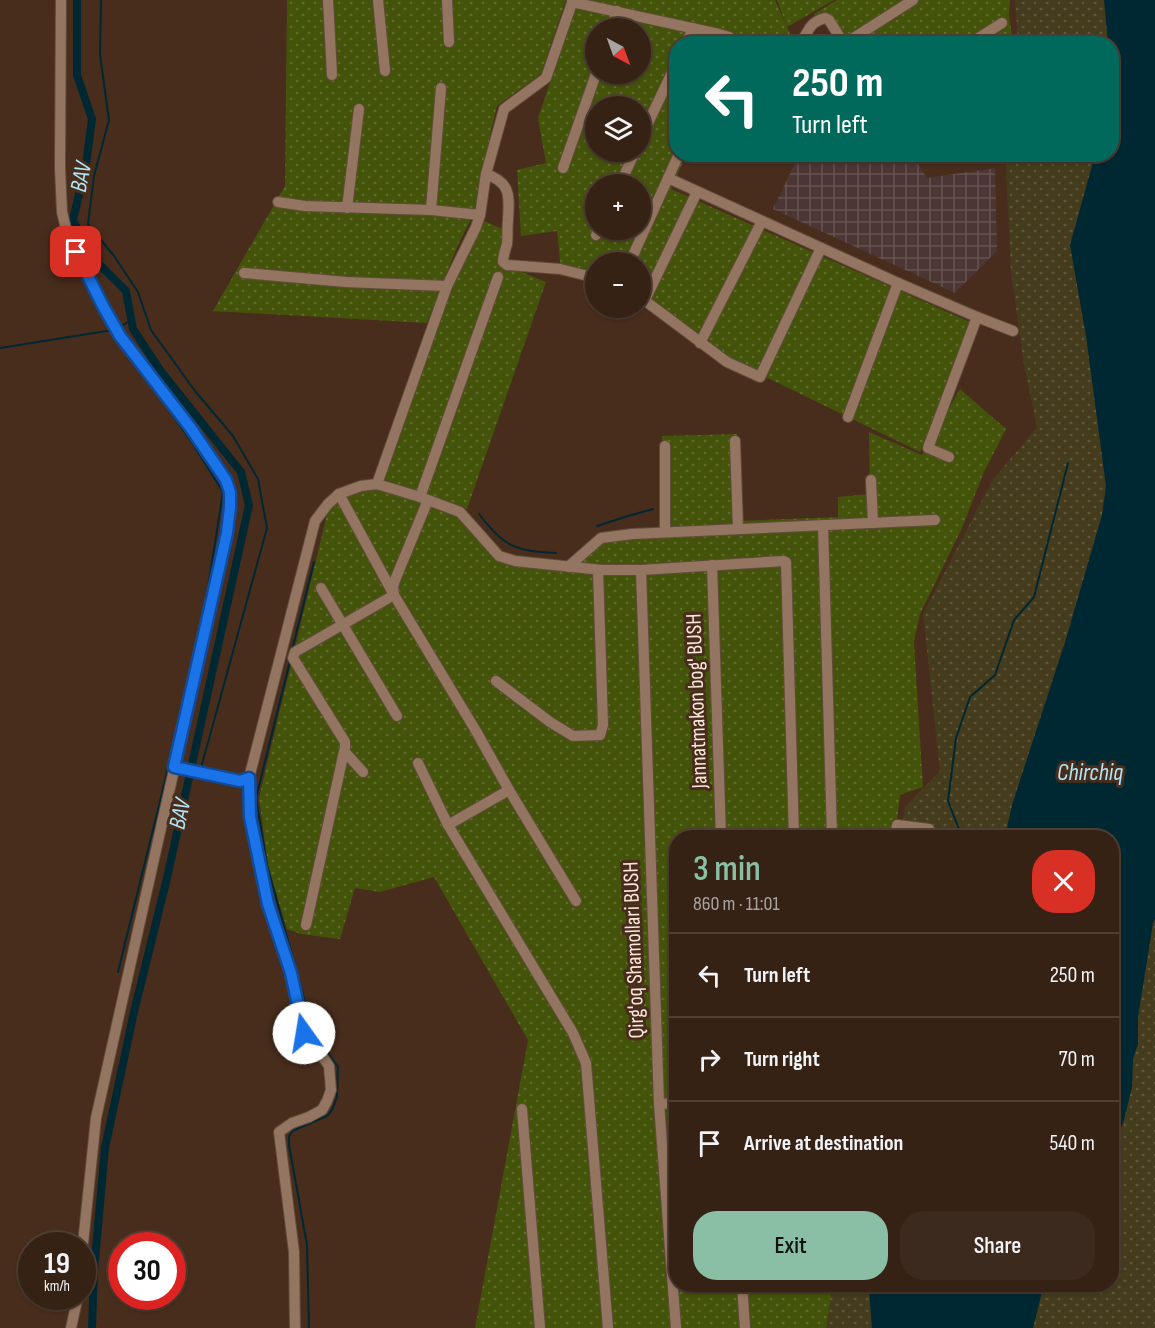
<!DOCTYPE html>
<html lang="en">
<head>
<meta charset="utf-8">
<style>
	:root { --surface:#362215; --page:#3d2a1e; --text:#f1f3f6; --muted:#aaa4a0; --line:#503f34; --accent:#8abfa5 }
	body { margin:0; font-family:"Sofia Sans Condensed",sans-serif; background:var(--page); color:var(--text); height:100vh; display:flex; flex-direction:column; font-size:22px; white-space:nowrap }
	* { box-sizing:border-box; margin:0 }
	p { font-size:20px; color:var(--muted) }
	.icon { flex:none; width:33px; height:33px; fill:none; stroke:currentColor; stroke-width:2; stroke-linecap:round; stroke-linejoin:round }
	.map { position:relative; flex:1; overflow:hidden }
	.panel { position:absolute; left:669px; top:830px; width:450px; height:462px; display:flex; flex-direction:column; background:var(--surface); border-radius:24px; box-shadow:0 2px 4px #0004,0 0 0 2px var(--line) }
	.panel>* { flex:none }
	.banner { position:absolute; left:669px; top:36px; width:450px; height:126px; border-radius:24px; box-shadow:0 2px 4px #0004,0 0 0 2px var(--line); background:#00695c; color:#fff; overflow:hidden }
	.needle { width:39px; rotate:139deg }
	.tools { position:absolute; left:585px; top:18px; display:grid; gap:12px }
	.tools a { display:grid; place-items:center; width:66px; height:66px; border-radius:50%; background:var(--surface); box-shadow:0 2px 4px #0004,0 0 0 2px var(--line); font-size:30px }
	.speed { position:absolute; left:18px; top:1232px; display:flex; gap:12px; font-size:30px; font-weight:700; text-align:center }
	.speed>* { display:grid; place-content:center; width:78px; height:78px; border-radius:50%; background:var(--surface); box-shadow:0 2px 4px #0004,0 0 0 2px var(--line); line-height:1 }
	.speed small { font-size:15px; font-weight:400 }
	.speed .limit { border:9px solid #d22; background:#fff; color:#111 }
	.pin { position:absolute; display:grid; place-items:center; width:51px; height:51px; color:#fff; margin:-26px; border-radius:12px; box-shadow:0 3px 9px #0006 }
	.me { position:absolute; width:66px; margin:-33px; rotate:347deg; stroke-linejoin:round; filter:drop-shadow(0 0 4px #0008) }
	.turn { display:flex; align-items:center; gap:21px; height:126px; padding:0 24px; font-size:27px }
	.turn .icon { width:78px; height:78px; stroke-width:2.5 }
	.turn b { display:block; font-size:42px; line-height:51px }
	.round { display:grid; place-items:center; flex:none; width:63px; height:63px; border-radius:24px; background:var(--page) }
	.head { display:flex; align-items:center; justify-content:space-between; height:102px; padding:0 24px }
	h1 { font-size:36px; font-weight:600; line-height:45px; color:var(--accent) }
	.cta { display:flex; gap:12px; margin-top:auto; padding:12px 24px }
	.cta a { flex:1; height:69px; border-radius:24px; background:var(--accent); color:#111; font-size:24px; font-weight:600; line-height:69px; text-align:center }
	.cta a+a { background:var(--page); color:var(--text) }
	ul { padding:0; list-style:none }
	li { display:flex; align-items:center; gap:18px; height:84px; padding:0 24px; border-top:2px solid var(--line) }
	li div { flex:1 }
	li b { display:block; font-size:22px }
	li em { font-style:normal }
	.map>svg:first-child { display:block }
	.industrial { fill:url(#industrial-grid) }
	.grass { fill:url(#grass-dots); fill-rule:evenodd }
	.sand { fill:url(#sand-dots) }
	.water { fill:#002833 }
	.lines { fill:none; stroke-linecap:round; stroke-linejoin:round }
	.stream { stroke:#002833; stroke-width:2 }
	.canal { stroke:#002833; stroke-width:8 }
	.minor-casing { stroke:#624c3c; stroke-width:12 }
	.minor { stroke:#947561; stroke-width:10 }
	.route-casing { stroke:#114b97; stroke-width:15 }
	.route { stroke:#1a73e8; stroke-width:10 }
	.labels { text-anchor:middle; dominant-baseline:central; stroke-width:6; stroke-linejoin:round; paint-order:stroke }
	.street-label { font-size:22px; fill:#fae8dd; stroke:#482d1c }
	.water-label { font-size:24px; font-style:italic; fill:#b0e6f9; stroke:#482d1c }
</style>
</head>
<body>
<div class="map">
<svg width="1155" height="1328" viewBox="0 0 1155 1328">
	<defs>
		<pattern id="industrial-grid" width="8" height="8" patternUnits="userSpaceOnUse" patternTransform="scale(1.5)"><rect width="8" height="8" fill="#4b3634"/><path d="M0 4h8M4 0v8" fill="none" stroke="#665351"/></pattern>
		<pattern id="grass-dots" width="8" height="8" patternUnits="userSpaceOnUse" patternTransform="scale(1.5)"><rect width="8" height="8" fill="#44530a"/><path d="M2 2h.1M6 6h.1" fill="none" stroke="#606c2d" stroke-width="1.8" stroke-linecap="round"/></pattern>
		<pattern id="sand-dots" width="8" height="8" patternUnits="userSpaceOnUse" patternTransform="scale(1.5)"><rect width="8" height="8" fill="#443c1c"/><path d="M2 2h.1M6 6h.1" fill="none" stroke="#60583d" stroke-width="1.8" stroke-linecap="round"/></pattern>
	</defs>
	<rect width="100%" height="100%" fill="#482d1c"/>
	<polygon class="industrial" points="799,155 912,155 927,178 995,168 997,251 955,293 773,209"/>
	<g class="grass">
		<polygon points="287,0 566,0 541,74 498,105 496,109 473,215 457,247 427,323 213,311 285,186"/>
		<path d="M 578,0 L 775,0 L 794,43 L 676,44 L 676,154 L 686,155 L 671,189 L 979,326 L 920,452 L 702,346 L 641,299 L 640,262 L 596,262 L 595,278 L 561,270 L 557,231 L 521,236 L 517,170 L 546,163 L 538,118 ZM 596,28 L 640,28 L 640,74 L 596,74 ZM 596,106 L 640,106 L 640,152 L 596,152 ZM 596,184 L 640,184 L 640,230 L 596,230 Z"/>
		<polygon points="777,0 834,0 787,27"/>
		<polygon points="837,0 1010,0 1009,15 1013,43 844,43 827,18 816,21 814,14"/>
		<polygon points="482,220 512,233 504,265 546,282 467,509 383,479 453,279"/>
		<polygon points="960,389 1006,429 984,472 962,528 920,614 914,641 923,787 900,795 895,837 676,837 676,1284 832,1284 828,1328 475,1328 528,1040 434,877 380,892 355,888 340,939 301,934 287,929 268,866 259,798 329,506 342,496 374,487 453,513 490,554 498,560 569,566 601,540 662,531 662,436 737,434 739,521 838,517 838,497 870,494 869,432 922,455"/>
	</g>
	<polygon class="sand" points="1015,0 1155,0 1155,1328 826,1328 833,1284 1112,1284 1112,837 901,837 905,807 940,771 923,614 992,481 1037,427 1024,365 1011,272 1006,166 1008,155 1112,154 1112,44 1018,43"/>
	<g class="water">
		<polygon points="1104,0 1155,0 1155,919 1153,923 1138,1017 1138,1044 1133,1059 1132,1087 1124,1120 1112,1151 1112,837 1005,837 1012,805 1066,639 1102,515 1106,486 1086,336 1070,245 1095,155 1112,154 1112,44 1108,43"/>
		<polygon points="870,1284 1044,1284 1033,1328 872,1328 869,1289"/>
	</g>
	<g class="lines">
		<g class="stream">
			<polyline points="101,0 100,55 109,120 94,176 88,224 114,256 138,292 151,330 195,391 233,436 258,479 267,528 201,768"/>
			<polyline points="118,328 131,320"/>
			<polyline points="0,348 113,330"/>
			<path d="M 479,514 C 504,547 515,551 556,553"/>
			<polyline points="597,526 628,516 653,509"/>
			<polyline points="292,650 314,562"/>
			<polyline points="290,661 256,798 267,865 313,1031 338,1067 337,1097 332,1110 327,1116 292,1131 289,1137 289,1145 307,1245 309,1328"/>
			<polyline points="189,779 197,776"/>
			<polyline points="962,837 948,801 956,738 970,697 995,675 1014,620 1034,597 1068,463"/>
			<polyline points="118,972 177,732 207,594 223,492 193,444 154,389"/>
		</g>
		<polyline class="canal" points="77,0 77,75 92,119 86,165 73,220 92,257 126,291 133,329 160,370 241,472 249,505 167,878 134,1012 105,1148 94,1271 92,1328"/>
		<g class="minor-casing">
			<g id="minor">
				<polyline points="61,0 60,168 62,212 67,233 103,306 120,336 190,427 226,480 230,492 230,507 227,533 212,600 96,1118 82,1253"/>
				<polyline points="328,0 332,75"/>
				<polyline points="378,0 385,71"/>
				<polyline points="447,0 449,42"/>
				<polyline points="572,2 719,34 729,37 738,44"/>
				<polyline points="611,28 617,11"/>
				<polyline points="686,44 693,28"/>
				<path d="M 799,44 C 811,31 806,24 825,18 L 829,20 L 844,44 L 913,0"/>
				<polyline points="969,44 1002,23"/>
				<polyline points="640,140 676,64"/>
				<polyline points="563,168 596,74"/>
				<path d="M 486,174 C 512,183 509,197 508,220 C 507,228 508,236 507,244 C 505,251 503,256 503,262 L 507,265 L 560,269 L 596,278"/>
				<polyline points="668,178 898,283 977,317 1013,331"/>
				<polyline points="620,184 635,152"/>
				<polyline points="278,202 305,206 431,210 480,215"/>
				<polyline points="347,208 359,109"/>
				<polyline points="431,210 441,88"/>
				<polyline points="596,235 598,230"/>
				<polyline points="630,262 679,154"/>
				<polyline points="244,273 346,282 447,286"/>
				<polyline points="640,297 727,362 760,377 821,248"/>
				<polyline points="645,300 697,192"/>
				<polyline points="700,343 762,221"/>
				<polyline points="848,417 898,283"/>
				<polyline points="735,441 738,529"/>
				<polyline points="665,446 665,532"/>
				<polyline points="949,457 928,448 977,317"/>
				<polyline points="871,480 873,523"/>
				<polyline points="377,484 447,286 476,227 480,215 486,174 504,109 546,78 573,0"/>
				<polyline points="339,494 394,595 476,731 509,790 576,901"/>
				<polyline points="420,497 498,277"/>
				<polyline points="823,525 832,837"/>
				<polyline points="712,565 721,837"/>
				<polyline points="568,567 601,538 632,534 935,520"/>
				<polyline points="641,570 659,1104 676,1328"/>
				<polyline points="321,588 397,716"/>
				<polyline points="496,681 550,722 573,736 600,735 603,725 598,570"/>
				<polyline points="345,752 363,772"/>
				<polyline points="418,763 448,825 573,1033 586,1063 608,1328"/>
				<polyline points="174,767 240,781 249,778"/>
				<polyline points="448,825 509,790"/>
				<polyline points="895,837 897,825 929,829"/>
				<polyline points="306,925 345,747 345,742 293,658 295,652 394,595 393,587 395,580 428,500"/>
				<polyline points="659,1104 676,1103"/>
				<polyline points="522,1109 540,1328"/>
				<polyline points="742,1284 745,1328"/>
				<polyline points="71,1328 78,1296"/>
				<polyline points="295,1328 294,1252 279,1132 292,1123 309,1117 322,1110 327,1101 331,1090 329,1066 322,1056 314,1048 304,1033 291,973 268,904 250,817 249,778 315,521 328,504 339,494 361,486 377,484 420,497 460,512 499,556 515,561 602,570 641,570 784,561 786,562 794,837"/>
			</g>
		</g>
		<use href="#minor" class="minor"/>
	</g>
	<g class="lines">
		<g class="route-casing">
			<polyline id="route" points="76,252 103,306 120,336 190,427 226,480 230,492 230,507 227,533 174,767 240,781 249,778 250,817 268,904 291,973 304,1033"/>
		</g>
		<use href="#route" class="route"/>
	</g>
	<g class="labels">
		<g class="street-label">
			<text transform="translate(697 701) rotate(-92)">Jannatmakon bog' BUSH</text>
			<text transform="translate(634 950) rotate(-92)">Qirg'oq Shamollari BUSH</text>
		</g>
		<g class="water-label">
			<text transform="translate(81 177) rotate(-79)">BAV</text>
			<text x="1090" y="772">Chirchiq</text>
			<text transform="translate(180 814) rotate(-77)">BAV</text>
		</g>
	</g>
</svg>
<div class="tools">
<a><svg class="needle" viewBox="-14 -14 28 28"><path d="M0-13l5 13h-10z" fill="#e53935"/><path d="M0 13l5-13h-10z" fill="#aaa4a0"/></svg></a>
<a><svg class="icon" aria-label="layers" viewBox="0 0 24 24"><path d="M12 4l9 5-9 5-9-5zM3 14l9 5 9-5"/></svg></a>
<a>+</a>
<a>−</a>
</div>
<div class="speed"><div>19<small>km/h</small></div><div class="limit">30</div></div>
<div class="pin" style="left:76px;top:252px;background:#d93025"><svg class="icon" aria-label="arrive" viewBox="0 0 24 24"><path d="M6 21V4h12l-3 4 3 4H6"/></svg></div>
<svg class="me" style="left:304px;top:1033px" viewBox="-20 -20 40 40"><circle r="19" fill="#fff"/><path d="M0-13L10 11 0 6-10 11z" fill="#1a73e8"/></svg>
<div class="banner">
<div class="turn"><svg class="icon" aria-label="left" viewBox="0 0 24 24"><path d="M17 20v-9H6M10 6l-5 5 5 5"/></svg><div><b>250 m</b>Turn left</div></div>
</div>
<section class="panel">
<div class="head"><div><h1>3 min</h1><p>860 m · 11:01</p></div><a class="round" style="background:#d93025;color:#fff"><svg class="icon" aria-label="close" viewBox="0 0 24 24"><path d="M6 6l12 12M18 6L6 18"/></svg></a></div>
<ul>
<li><svg class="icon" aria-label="left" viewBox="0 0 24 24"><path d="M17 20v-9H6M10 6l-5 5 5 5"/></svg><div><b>Turn left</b></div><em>250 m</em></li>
<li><svg class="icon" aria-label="right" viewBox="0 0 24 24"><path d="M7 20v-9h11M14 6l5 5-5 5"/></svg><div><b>Turn right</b></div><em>70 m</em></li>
<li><svg class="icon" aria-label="arrive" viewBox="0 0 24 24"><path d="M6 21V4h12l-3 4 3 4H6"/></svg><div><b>Arrive at destination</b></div><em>540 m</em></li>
</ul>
<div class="cta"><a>Exit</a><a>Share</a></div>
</section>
</div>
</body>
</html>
